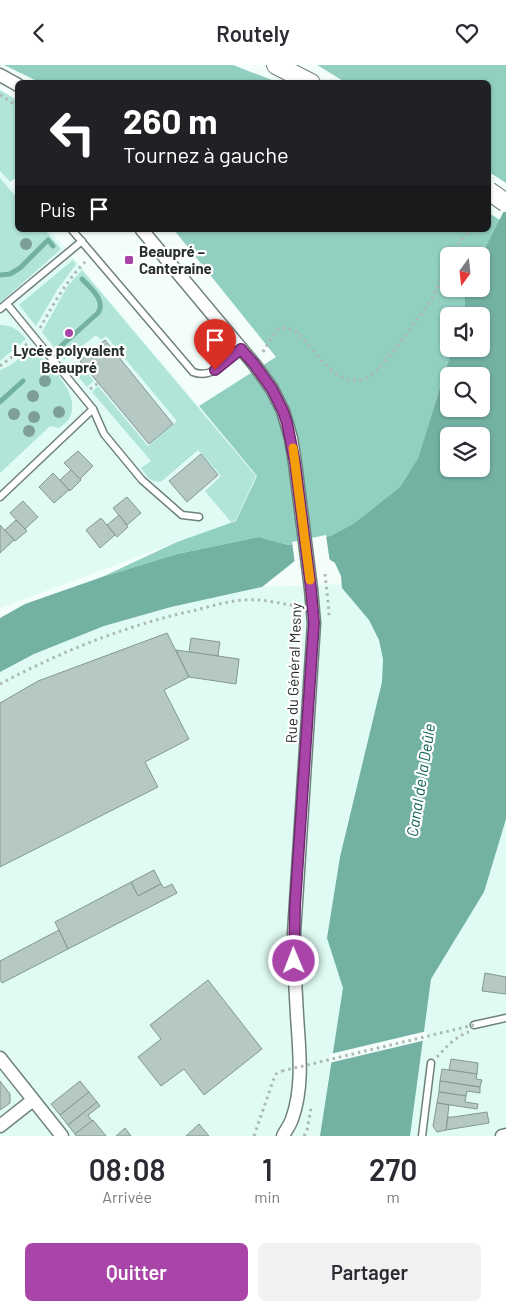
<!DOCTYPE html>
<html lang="fr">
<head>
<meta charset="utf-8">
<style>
	:root { --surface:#fff; --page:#f2f2f3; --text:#2b2b33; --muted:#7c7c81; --accent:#a944a8 }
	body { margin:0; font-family:Barlow,sans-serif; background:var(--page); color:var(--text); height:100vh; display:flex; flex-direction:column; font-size:19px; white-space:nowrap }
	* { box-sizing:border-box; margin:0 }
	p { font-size:16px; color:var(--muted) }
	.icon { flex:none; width:28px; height:28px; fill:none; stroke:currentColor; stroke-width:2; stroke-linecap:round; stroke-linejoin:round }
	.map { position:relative; height:1071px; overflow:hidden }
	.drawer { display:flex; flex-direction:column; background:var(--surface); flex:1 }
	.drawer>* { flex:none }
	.hud { position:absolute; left:15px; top:15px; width:476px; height:152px; border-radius:8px; box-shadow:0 1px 4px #0004; background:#202124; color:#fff; overflow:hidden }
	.needle { width:32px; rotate:195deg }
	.tools { position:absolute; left:440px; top:182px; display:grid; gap:10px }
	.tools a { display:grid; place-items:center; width:50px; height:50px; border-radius:8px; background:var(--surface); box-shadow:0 1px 4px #0004; font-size:25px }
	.pin { position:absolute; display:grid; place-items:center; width:42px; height:42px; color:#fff; margin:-51px -21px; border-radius:50% 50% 50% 0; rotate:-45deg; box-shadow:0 0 5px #0007 }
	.pin .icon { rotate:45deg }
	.me { position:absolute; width:55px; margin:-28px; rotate:359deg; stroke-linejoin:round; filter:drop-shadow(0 0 4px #0008) }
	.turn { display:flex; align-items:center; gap:18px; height:105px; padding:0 25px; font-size:22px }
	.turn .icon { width:65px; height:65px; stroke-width:2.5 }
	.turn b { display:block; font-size:35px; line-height:42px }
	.then { display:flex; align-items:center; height:48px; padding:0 25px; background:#0003; gap:10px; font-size:19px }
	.eta { display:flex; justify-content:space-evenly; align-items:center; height:85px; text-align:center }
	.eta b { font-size:30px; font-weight:600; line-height:35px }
	.primary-button { display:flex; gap:10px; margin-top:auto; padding:10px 25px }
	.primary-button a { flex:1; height:58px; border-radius:8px; background:var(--accent); color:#fff; font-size:20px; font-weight:600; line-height:58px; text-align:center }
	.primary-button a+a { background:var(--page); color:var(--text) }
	header { display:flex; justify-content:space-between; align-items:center; height:65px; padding:0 25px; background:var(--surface); font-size:22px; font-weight:600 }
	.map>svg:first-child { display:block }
	.built { fill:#dffbf4 }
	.green { fill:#b2e5d9 }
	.forest { fill:#91cfc1 }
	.water { fill:#73b1a3; fill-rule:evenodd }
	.pier { fill:#f3fefb }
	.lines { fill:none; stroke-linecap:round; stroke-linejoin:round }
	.stream { stroke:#73b1a3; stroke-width:5 }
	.building { fill:#b5c8c3; stroke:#859792 }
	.service-casing { stroke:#70817d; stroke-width:9 }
	.minor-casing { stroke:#70817d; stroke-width:15 }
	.secondary-casing { stroke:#70817d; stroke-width:20 }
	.path { stroke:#adb7b4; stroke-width:3; stroke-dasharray:2.5 4; stroke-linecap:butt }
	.service { stroke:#fff; stroke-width:6 }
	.minor { stroke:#fff; stroke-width:12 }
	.secondary { stroke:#fff; stroke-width:18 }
	.secondary-bridge-casing { stroke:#70817d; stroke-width:20; stroke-linecap:butt }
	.path-bridge { stroke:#adb7b4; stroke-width:3; stroke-dasharray:2.5 4; stroke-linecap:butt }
	.secondary-bridge { stroke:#fff; stroke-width:18 }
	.tree { fill:#7d9f98 }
	.route-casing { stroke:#6e2c6d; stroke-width:12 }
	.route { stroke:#a944a8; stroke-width:9 }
	.slow { stroke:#f59e0b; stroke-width:9 }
	.poi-dot { fill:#a944a8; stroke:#fff; stroke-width:2 }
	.labels { text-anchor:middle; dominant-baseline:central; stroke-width:4.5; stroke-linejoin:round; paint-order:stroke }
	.poi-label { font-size:15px; font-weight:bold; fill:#29312f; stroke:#fff; text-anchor:start }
	.street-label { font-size:15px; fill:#29312f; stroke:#fff }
	.water-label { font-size:16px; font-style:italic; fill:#0b6153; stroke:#fff }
</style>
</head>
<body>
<header><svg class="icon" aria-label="back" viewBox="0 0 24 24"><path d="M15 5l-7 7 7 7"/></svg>Routely<svg class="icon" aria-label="heart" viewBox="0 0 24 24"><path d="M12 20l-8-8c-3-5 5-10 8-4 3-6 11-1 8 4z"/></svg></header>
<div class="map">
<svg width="506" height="1071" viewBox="0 0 506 1071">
	<rect width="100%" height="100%" fill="#f3fefb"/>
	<g class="built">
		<polygon points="0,106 17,127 18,165 50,165 257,411 236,456 177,477 105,504 0,543"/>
		<polygon points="506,469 506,1071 0,1071 0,607 34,589 104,561 171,542 262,522 403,517"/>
	</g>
	<g class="green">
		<polygon points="0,25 17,35 17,112 10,117 0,106"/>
		<polygon points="0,113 17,133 18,165 45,165 61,184 0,238"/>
		<polygon points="73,195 76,199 57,225 36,261 19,240"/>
		<path d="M 82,205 L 256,411 L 236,455 L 231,457 L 205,426 L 221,411 L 198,385 L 162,416 C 151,419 147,411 141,403 L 151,396 L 92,327 L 98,321 L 148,381 L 177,356 L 106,271 L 101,275 L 96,270 L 64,295 L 42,267 L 67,222 Z"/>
		<path d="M 0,260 C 12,260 19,265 26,274 L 0,296 Z"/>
		<path d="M 33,282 C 46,298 82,328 70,352 C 68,356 63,360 59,363 L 50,361 L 0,408 L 0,305 L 11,300 Z"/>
		<polygon points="79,298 94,316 87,322 72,304"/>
	</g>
	<g class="forest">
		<polygon points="4,0 233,0 277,17 39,17"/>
		<polygon points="317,0 506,0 506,118 489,107 489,18 345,17"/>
		<polygon points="489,148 500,155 481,191 449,191 449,224 465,224 465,241 462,251 449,251 449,284 452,284 418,393 400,422 353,459 330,471 288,480 259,472 177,489 102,512 177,477 236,456 257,411 199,341 276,292 174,165 489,165"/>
	</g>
	<path class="water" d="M 506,142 L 506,754 L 484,827 L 431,914 L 410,1071 L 320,1071 L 343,923 L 327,873 L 340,792 L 382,617 L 383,594 L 379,575 L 369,555 L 342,523 L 341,511 L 335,498 L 326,492 L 311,490 L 296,495 L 262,522 L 171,542 L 104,561 L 34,589 L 0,607 L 0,553 L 25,539 L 102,512 L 177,489 L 259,472 L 288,480 L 330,471 L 353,459 L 400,422 L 418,393 L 452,284 L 481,284 L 481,251 L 462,251 L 465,241 L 465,224 L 481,224 L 481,191 ZM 449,311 L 481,311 L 481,344 L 449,344 ZM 449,371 L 481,371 L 481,404 L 449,404 Z"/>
	<g class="pier">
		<polygon points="326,470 330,498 325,494 311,492 295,499 292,477"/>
		<polygon points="427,966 426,975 329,998 330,989"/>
	</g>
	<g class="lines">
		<g class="stream">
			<polyline points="0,210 10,209 20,203 48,175 53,181"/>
			<path d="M 61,281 L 98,248 C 106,235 91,224 82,214"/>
			<polyline points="0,337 23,316"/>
		</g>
	</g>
	<g class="building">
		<polygon points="105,275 173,359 149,379 80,296"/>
		<polygon points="78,386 93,401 80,414 64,398"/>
		<polygon points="201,389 218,410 187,437 169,416"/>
		<polygon points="71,405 81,415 70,426 60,415"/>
		<polygon points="53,408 69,425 54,438 39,422"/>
		<polygon points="127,432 141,448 127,460 113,443"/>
		<polygon points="23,436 38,452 25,464 10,448"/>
		<polygon points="119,450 128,462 117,472 107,460"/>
		<polygon points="101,453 115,470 100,483 86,465"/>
		<polygon points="16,455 27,466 15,476 5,465"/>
		<polygon points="0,460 14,475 0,488"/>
		<polygon points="167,568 189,612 164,625 189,674 145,697 158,722 0,802 0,638 38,616"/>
		<polygon points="191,573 220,577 218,591 189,587"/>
		<polygon points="176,585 239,594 236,619 189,612"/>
		<polygon points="154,805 161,819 138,831 131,817"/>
		<polygon points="131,817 138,831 161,819 164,823 172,819 177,828 68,884 55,857"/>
		<polygon points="59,865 68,884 2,918 0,914 0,896"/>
		<polygon points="485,908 506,912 506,929 482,926"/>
		<polygon points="208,915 262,984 204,1030 184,1004 161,1021 138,992 161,974 150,960"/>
		<polygon points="451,994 478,998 477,1009 449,1005"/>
		<polygon points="442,1004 477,1009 476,1014 482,1015 480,1022 440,1016"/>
		<polygon points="0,1016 10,1029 10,1038 0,1045"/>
		<polygon points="80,1016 89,1027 60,1050 51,1039"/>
		<polygon points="440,1016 480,1022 480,1028 467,1026 466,1031 439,1027"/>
		<polygon points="89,1027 97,1037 68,1060 60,1050"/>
		<polygon points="439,1027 466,1031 465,1037 478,1039 477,1044 437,1038"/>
		<polygon points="97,1037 100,1041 88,1050 92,1056 75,1069 68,1060"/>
		<polygon points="437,1038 449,1040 446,1065 437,1067 433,1061"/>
		<polygon points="487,1047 489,1058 446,1065 448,1052 453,1052"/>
		<polygon points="93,1055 106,1071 76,1071 75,1069"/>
		<polygon points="199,1059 209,1071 186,1071"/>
		<polygon points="125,1063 131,1071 116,1071"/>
	</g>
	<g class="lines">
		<g class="service-casing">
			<g id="service">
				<path d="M 72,165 L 193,307 C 212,315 228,295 241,284"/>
				<polyline points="7,239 93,344 104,369 142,415 182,450 199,452"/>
				<polyline points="0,244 82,176"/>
				<polyline points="0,432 93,344"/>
				<polyline points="474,960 506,953"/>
				<polyline points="422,1071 431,998"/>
			</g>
		</g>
		<g class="minor-casing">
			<g id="minor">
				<polyline points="0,10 18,20"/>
				<path d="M 142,165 L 254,299 L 272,324 L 283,346 L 291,373 L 295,398 L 311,524 L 314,558 L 294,868 C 294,896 295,923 297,950 C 299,984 304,1021 292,1054 C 290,1060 286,1065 283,1071"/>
				<polyline points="0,993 62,1071"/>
				<polyline points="0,1061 33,1035"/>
				<polyline points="502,1071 506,1070"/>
			</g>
		</g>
		<g class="secondary-casing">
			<polyline id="secondary" points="276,0 311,18"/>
		</g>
		<g class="path">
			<polyline points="0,30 10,36 18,44"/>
			<polyline points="451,191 464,172 471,165"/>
			<path d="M 40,263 C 53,240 66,216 85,197"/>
			<polyline points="263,287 273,270 279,263 287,263 295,266 300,270 322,296 337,310 346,314 356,316 363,315 375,308 386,294 396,283 432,234 449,197"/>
			<polyline points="0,301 21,285 28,278"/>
			<polyline points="90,324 98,318"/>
			<polyline points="325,509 329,546 329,552"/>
			<path d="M 0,619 C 62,586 127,560 196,545 C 212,541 228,536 244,535 C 264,533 282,540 301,541"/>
			<path d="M 437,992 C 446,982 456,971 469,967"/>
			<polyline points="254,1071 273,1016 276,1009 282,1006"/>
			<polyline points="304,1071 307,1066 311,1043"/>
		</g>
		<use href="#service" class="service"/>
		<use href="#minor" class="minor"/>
		<use href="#secondary" class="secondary"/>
		<g class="secondary-bridge-casing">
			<polyline id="secondary-bridge" points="489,126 506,138"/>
		</g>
		<polyline class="path-bridge" points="282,1006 474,960"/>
		<use href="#secondary-bridge" class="secondary-bridge"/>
	</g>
	<g class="tree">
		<circle cx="26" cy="179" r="6"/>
		<circle cx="45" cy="316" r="6"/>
		<circle cx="33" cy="331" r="6"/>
		<circle cx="59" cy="347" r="6"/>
		<circle cx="14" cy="349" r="6"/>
		<circle cx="34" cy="352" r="6"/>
		<circle cx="29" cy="366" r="6"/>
	</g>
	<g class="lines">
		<g class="route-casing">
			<polyline id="route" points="215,305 241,284 254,299 272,324 283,346 287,358 295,398 311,524 314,558 312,586 295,841 294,896"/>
		</g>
		<use href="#route" class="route"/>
		<polyline class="slow" points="293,383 310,515"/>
	</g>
	<g class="poi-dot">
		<rect x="124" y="190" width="10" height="10" rx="2.5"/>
		<circle cx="69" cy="268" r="5"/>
	</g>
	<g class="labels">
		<g class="poi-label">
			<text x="139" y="186">Beaupré –<tspan x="139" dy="17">Canteraine</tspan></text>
			<text x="69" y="285" text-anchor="middle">Lycée polyvalent<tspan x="69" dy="17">Beaupré</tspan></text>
		</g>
		<g class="street-label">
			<text transform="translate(293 608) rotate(-88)">Rue du Général Mesny</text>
		</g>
		<g class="water-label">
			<text transform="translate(420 715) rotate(-81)">Canal de la Deûle</text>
		</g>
	</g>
</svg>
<div class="tools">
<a><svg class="needle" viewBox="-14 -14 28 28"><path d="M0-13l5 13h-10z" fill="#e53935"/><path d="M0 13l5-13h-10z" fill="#7c7c81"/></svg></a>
<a><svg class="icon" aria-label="sound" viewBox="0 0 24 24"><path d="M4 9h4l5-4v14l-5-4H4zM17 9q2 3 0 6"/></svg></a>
<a><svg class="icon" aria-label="search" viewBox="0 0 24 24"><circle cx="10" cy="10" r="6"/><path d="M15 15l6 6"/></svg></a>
<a><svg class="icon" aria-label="layers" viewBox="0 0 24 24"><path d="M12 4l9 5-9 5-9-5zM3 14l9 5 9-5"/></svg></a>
</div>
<div class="pin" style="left:215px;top:305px;background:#d93025"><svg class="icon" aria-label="arrive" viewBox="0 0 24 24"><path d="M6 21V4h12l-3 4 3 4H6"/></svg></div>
<svg class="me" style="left:294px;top:896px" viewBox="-20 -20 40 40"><circle r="17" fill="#a944a8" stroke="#fff" stroke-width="3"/><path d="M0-11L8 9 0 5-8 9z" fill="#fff"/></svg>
<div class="hud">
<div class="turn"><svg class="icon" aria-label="left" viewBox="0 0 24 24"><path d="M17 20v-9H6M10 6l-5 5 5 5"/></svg><div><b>260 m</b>Tournez à gauche</div></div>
<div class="then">Puis<svg class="icon" aria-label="arrive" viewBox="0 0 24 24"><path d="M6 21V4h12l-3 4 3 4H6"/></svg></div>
</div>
</div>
<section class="drawer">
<div class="eta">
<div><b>08:08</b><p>Arrivée</p></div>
<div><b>1</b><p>min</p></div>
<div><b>270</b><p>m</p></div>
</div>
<div class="primary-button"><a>Quitter</a><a>Partager</a></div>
</section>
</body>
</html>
